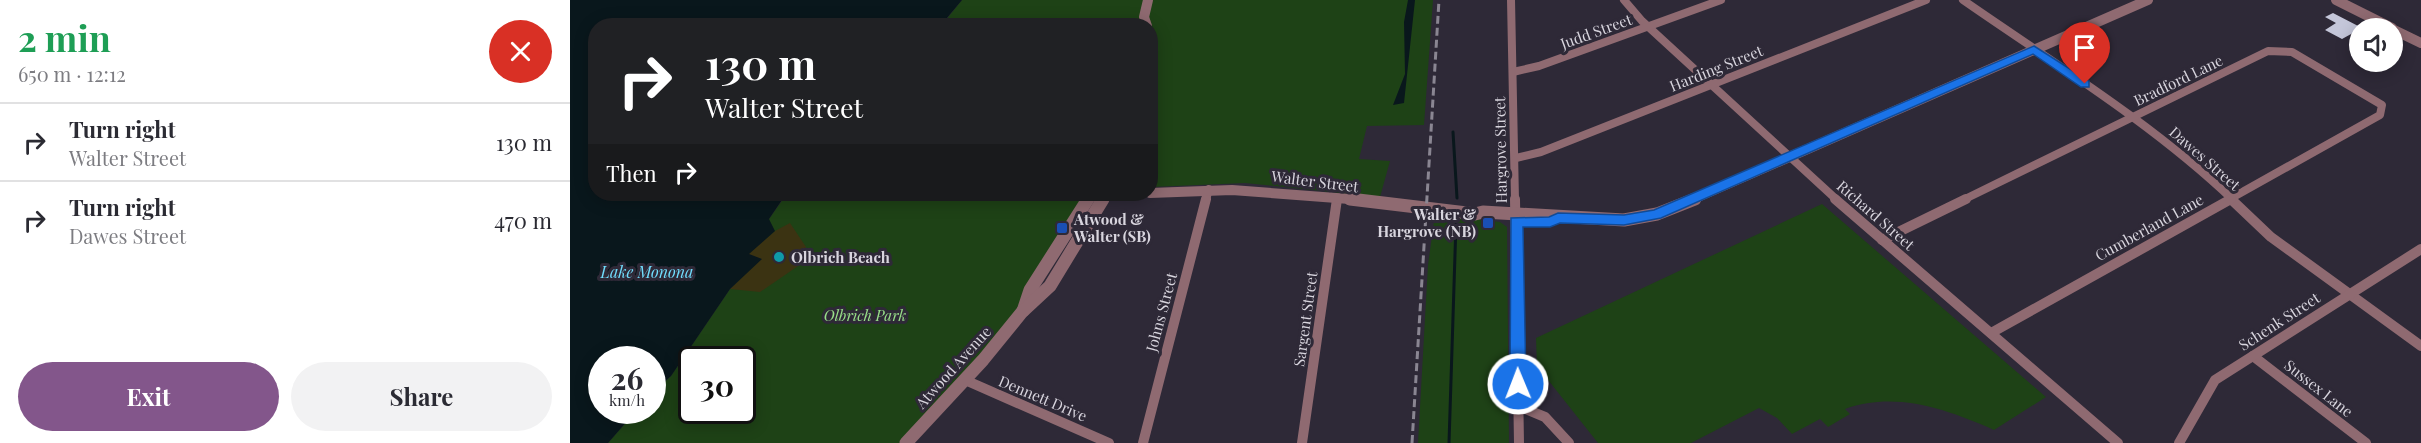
<!DOCTYPE html>
<html lang="en">
<head>
<meta charset="utf-8">
<style>
	:root { --surface:#fff; --page:#f2f2f3; --text:#2b2b33; --muted:#7c7c81; --line:#e1e1e2; --accent:#83568b }
	body { margin:0; font-family:"Playfair Display",serif; background:var(--page); color:var(--text); height:100vh; display:flex; flex-direction:column; font-size:22px; white-space:nowrap }
	* { box-sizing:border-box; margin:0 }
	p { font-size:20px; color:var(--muted) }
	.icon { flex:none; width:33px; height:33px; fill:none; stroke:currentColor; stroke-width:2; stroke-linecap:round; stroke-linejoin:round }
	.map { position:relative; flex:1; overflow:hidden }
	.drawer { display:flex; flex-direction:column; background:var(--surface); width:570px }
	.drawer>* { flex:none }
	.guide { position:absolute; left:18px; top:18px; width:570px; height:183px; border-radius:24px; box-shadow:0 3px 15px #0003; background:#202124; color:#fff; overflow:hidden }
	.fabs { position:absolute; left:1779px; top:18px; display:grid; gap:12px }
	.fabs a { display:grid; place-items:center; width:54px; height:54px; border-radius:50%; background:var(--surface); box-shadow:0 3px 15px #0003; font-size:30px }
	.speed { position:absolute; left:18px; top:346px; display:flex; gap:12px; font-size:30px; font-weight:700; text-align:center }
	.speed>* { display:grid; place-content:center; width:78px; height:78px; border-radius:50%; background:var(--surface); box-shadow:0 3px 15px #0003; line-height:1 }
	.speed small { font-size:15px; font-weight:400 }
	.speed .limit { border:3px solid #111; border-radius:9px; background:#fff; color:#111 }
	.pin { position:absolute; display:grid; place-items:center; width:51px; height:51px; color:#fff; margin:-62px -26px; border-radius:50% 50% 50% 0; rotate:-45deg; box-shadow:0 0 6px #0007 }
	.pin .icon { rotate:45deg }
	.me { position:absolute; width:66px; margin:-33px; rotate:359deg; stroke-linejoin:round; filter:drop-shadow(0 0 4px #0008) }
	.turn { display:flex; align-items:center; gap:21px; height:126px; padding:0 18px; font-size:27px }
	.turn .icon { width:78px; height:78px; stroke-width:2.5 }
	.turn b { display:block; font-size:42px; line-height:51px }
	.then { display:flex; align-items:center; height:57px; padding:0 18px; background:#0003; gap:12px; font-size:22px }
	.round { display:grid; place-items:center; flex:none; width:63px; height:63px; border-radius:32px; background:var(--page) }
	.summary { display:flex; align-items:center; justify-content:space-between; height:102px; padding:0 18px }
	h1 { font-size:36px; font-weight:700; line-height:45px; color:#1e9e55 }
	.cta { display:flex; gap:12px; margin-top:auto; padding:12px 18px }
	.cta a { flex:1; height:69px; border-radius:36px; background:var(--accent); color:#fff; font-size:24px; font-weight:700; line-height:69px; text-align:center }
	.cta a+a { background:var(--page); color:var(--text) }
	ul { padding:0; list-style:none }
	li { display:flex; align-items:center; gap:18px; height:78px; padding:0 18px; border-top:2px solid var(--line) }
	li div { flex:1 }
	li b { display:block; font-size:22px }
	li em { font-style:normal }
	main { display:flex; flex:1; min-height:0 }
	.map>svg:first-child { display:block }
	.green { fill:#1e4216; fill-rule:evenodd }
	.sand { fill:#3b3312 }
	.water { fill:#09171c }
	.lines { fill:none; stroke-linecap:round; stroke-linejoin:round }
	.stream { stroke:#09171c; stroke-width:3 }
	.building { fill:#c4c6d9 }
	.minor-far1 { stroke:#8f6a71; stroke-width:8 }
	.minor { stroke:#8f6a71; stroke-width:10 }
	.tertiary-far1 { stroke:#8f6a71; stroke-width:10 }
	.tertiary { stroke:#8f6a71; stroke-width:13 }
	.rail { stroke:#8a8692; stroke-width:3; stroke-dasharray:8 4; stroke-linecap:butt }
	.route { fill:#1a73e8; stroke:#114b97; stroke-width:1.5 }
	.transit-dot { fill:#1a4fb4; stroke:#2e2937; stroke-width:2 }
	.culture-dot { fill:#0f9aa8; stroke:#2e2937; stroke-width:2 }
	.labels { text-anchor:middle; dominant-baseline:central; stroke-width:6; stroke-linejoin:round; paint-order:stroke }
	.street-label { font-size:15px; fill:#d8d5de; stroke:#2e2937 }
	.poi-label { font-size:15px; font-weight:bold; fill:#d8d5de; stroke:#2e2937; text-anchor:start }
	.park-label { font-size:15px; font-style:italic; fill:#98df89; stroke:#2e2937 }
	.water-label { font-size:16px; font-style:italic; fill:#71ddfd; stroke:#2e2937 }
</style>
</head>
<body>
<main>
<section class="drawer">
<div class="summary"><div><h1>2 min</h1><p>650 m · 12:12</p></div><a class="round" style="background:#d93025;color:#fff"><svg class="icon" aria-label="close" viewBox="0 0 24 24"><path d="M6 6l12 12M18 6L6 18"/></svg></a></div>
<ul>
<li><svg class="icon" aria-label="right" viewBox="0 0 24 24"><path d="M7 20v-9h11M14 6l5 5-5 5"/></svg><div><b>Turn right</b><p>Walter Street</p></div><em>130 m</em></li>
<li><svg class="icon" aria-label="right" viewBox="0 0 24 24"><path d="M7 20v-9h11M14 6l5 5-5 5"/></svg><div><b>Turn right</b><p>Dawes Street</p></div><em>470 m</em></li>
</ul>
<div class="cta"><a>Exit</a><a>Share</a></div>
</section>
<div class="map">
<svg width="1851" height="443" viewBox="0 0 1851 443">
	<rect width="100%" height="100%" fill="#2e2937"/>
	<g class="green">
		<polygon points="392,0 863,0 854,125 797,126 789,159 820,161 810,197 675,183 581,187 580,26 371,26"/>
		<path d="M 213,194 L 515,194 L 452,312 L 336,443 L 38,443 L 66,411 L 82,411 L 83,392 L 101,376 L 160,289 L 191,259 L 199,219 L 216,195 ZM 122,360 L 172,360 L 172,411 L 122,411 Z"/>
		<path d="M 1252,204 L 1476,397 L 1424,430 C 1376,409 1326,391 1275,409 L 1280,414 L 1258,427 L 1250,419 L 1222,434 L 1207,418 L 1189,408 L 1121,443 L 1028,443 L 967,366 L 966,338 Z"/>
		<polygon points="865,214 930,222 937,227 939,443 848,443 858,265"/>
	</g>
	<polygon class="sand" points="220,223 236,247 231,264 190,292 160,289 191,259 178,254 205,231"/>
	<g class="water">
		<polygon points="0,0 392,0 371,25 26,26 26,194 216,194 199,219 205,231 179,254 192,259 160,289 101,376 83,392 82,360 32,360 32,411 66,411 38,443 0,443"/>
		<polygon points="838,0 845,0 834,103 823,105 835,74 834,22"/>
	</g>
	<g class="lines">
		<g class="stream">
			<polyline points="883,132 887,198"/>
			<polyline points="879,443 886,223"/>
		</g>
	</g>
	<polygon class="building" points="1763,13 1792,28 1772,39 1755,30 1766,23 1755,17"/>
	<g class="lines">
		<g class="minor-far1">
			<polyline points="941,0 945,200"/>
			<polyline points="1054,0 1072,21 1267,200"/>
			<path d="M 1393,0 C 1485,64 1582,123 1663,200"/>
			<polyline points="943,72 969,66 1151,0"/>
			<polyline points="946,158 971,152 1356,0"/>
			<polyline points="505,195 520,195"/>
			<polyline points="636,200 639,189"/>
			<polyline points="1393,200 1698,51 1722,52 1812,105 1810,115 1658,200"/>
		</g>
		<g class="minor">
			<polyline points="945,199 949,443"/>
			<polyline points="1265,199 1548,443"/>
			<polyline points="1661,199 1701,237 1851,346"/>
			<polyline points="1312,240 1396,199"/>
			<polyline points="1421,333 1661,199"/>
			<polyline points="1683,356 1796,443"/>
			<polyline points="395,380 539,443"/>
			<polyline points="948,406 975,417 999,443"/>
			<polyline points="573,443 636,199"/>
			<polyline points="732,443 767,199"/>
			<polyline points="1609,443 1645,380 1851,249"/>
		</g>
		<g class="tertiary-far1">
			<polyline points="1766,0 1822,28"/>
			<polyline points="577,26 574,17 578,0"/>
			<polyline points="1822,29 1851,43"/>
			<polyline points="580,193 662,190 793,200"/>
			<polyline points="528,195 571,194"/>
			<polyline points="517,200 521,194"/>
			<polyline points="533,200 536,194"/>
			<polyline points="1121,200 1578,0"/>
		</g>
		<g class="tertiary">
			<polyline points="780,199 905,214 913,212 1054,220 1087,214 1125,199"/>
			<polyline points="453,311 460,290 518,199"/>
			<polyline points="336,443 413,360 452,312 480,286 533,199"/>
		</g>
		<polyline class="rail" points="842,443 869,0"/>
	</g>
	<polygon class="route" points="1464,46 1519,81 1519,87 1511,87 1463,54 1091,218 1054,225 990,223 980,227 953,227 956,384 953,389 942,389 940,384 941,218 979,217 988,213 1054,215 1084,210"/>
	<g class="transit-dot">
		<rect x="912" y="217" width="12" height="12" rx="3"/>
		<rect x="486" y="222" width="12" height="12" rx="3"/>
	</g>
	<circle class="culture-dot" cx="209" cy="257" r="6"/>
	<g class="labels">
		<g class="street-label">
			<text transform="translate(1026 31) rotate(-20)">Judd Street</text>
			<text transform="translate(1146 68) rotate(-22)">Harding Street</text>
			<text transform="translate(1608 80) rotate(-26)">Bradford Lane</text>
			<text transform="translate(930 150) rotate(-91)">Hargrove Street</text>
			<text transform="translate(1635 158) rotate(41)">Dawes Street</text>
			<text transform="translate(745 181) rotate(7)">Walter Street</text>
			<text transform="translate(1306 215) rotate(41)">Richard Street</text>
			<text transform="translate(1579 227) rotate(-29)">Cumberland Lane</text>
			<text transform="translate(591 312) rotate(-75)">Johns Street</text>
			<text transform="translate(735 319) rotate(-82)">Sargent Street</text>
			<text transform="translate(1709 321) rotate(-33)">Schenk Street</text>
			<text transform="translate(383 367) rotate(-48)">Atwood Avenue</text>
			<text transform="translate(1749 388) rotate(38)">Sussex Lane</text>
			<text transform="translate(473 398) rotate(23)">Dennett Drive</text>
		</g>
		<g class="poi-label">
			<text x="906" y="214" text-anchor="end">Walter &amp;<tspan x="906" dy="17">Hargrove (NB)</tspan></text>
			<text x="504" y="219">Atwood &amp;<tspan x="504" dy="17">Walter (SB)</tspan></text>
			<text x="221" y="257">Olbrich Beach</text>
		</g>
		<g class="park-label">
			<text x="295" y="315">Olbrich Park</text>
		</g>
		<g class="water-label">
			<text x="77" y="271">Lake Monona</text>
		</g>
	</g>
</svg>
<div class="fabs">
<a><svg class="icon" aria-label="sound" viewBox="0 0 24 24"><path d="M4 9h4l5-4v14l-5-4H4zM17 9q2 3 0 6"/></svg></a>
</div>
<div class="speed"><div>26<small>km/h</small></div><div class="limit">30</div></div>
<div class="pin" style="left:1515px;top:84px;background:#d93025"><svg class="icon" aria-label="arrive" viewBox="0 0 24 24"><path d="M6 21V4h12l-3 4 3 4H6"/></svg></div>
<svg class="me" style="left:948px;top:384px" viewBox="-20 -20 40 40"><circle r="17" fill="#1a73e8" stroke="#fff" stroke-width="3"/><path d="M0-11L8 9 0 5-8 9z" fill="#fff"/></svg>
<div class="guide">
<div class="turn"><svg class="icon" aria-label="right" viewBox="0 0 24 24"><path d="M7 20v-9h11M14 6l5 5-5 5"/></svg><div><b>130 m</b>Walter Street</div></div>
<div class="then">Then<svg class="icon" aria-label="right" viewBox="0 0 24 24"><path d="M7 20v-9h11M14 6l5 5-5 5"/></svg></div>
</div>
</div>
</main>
</body>
</html>
